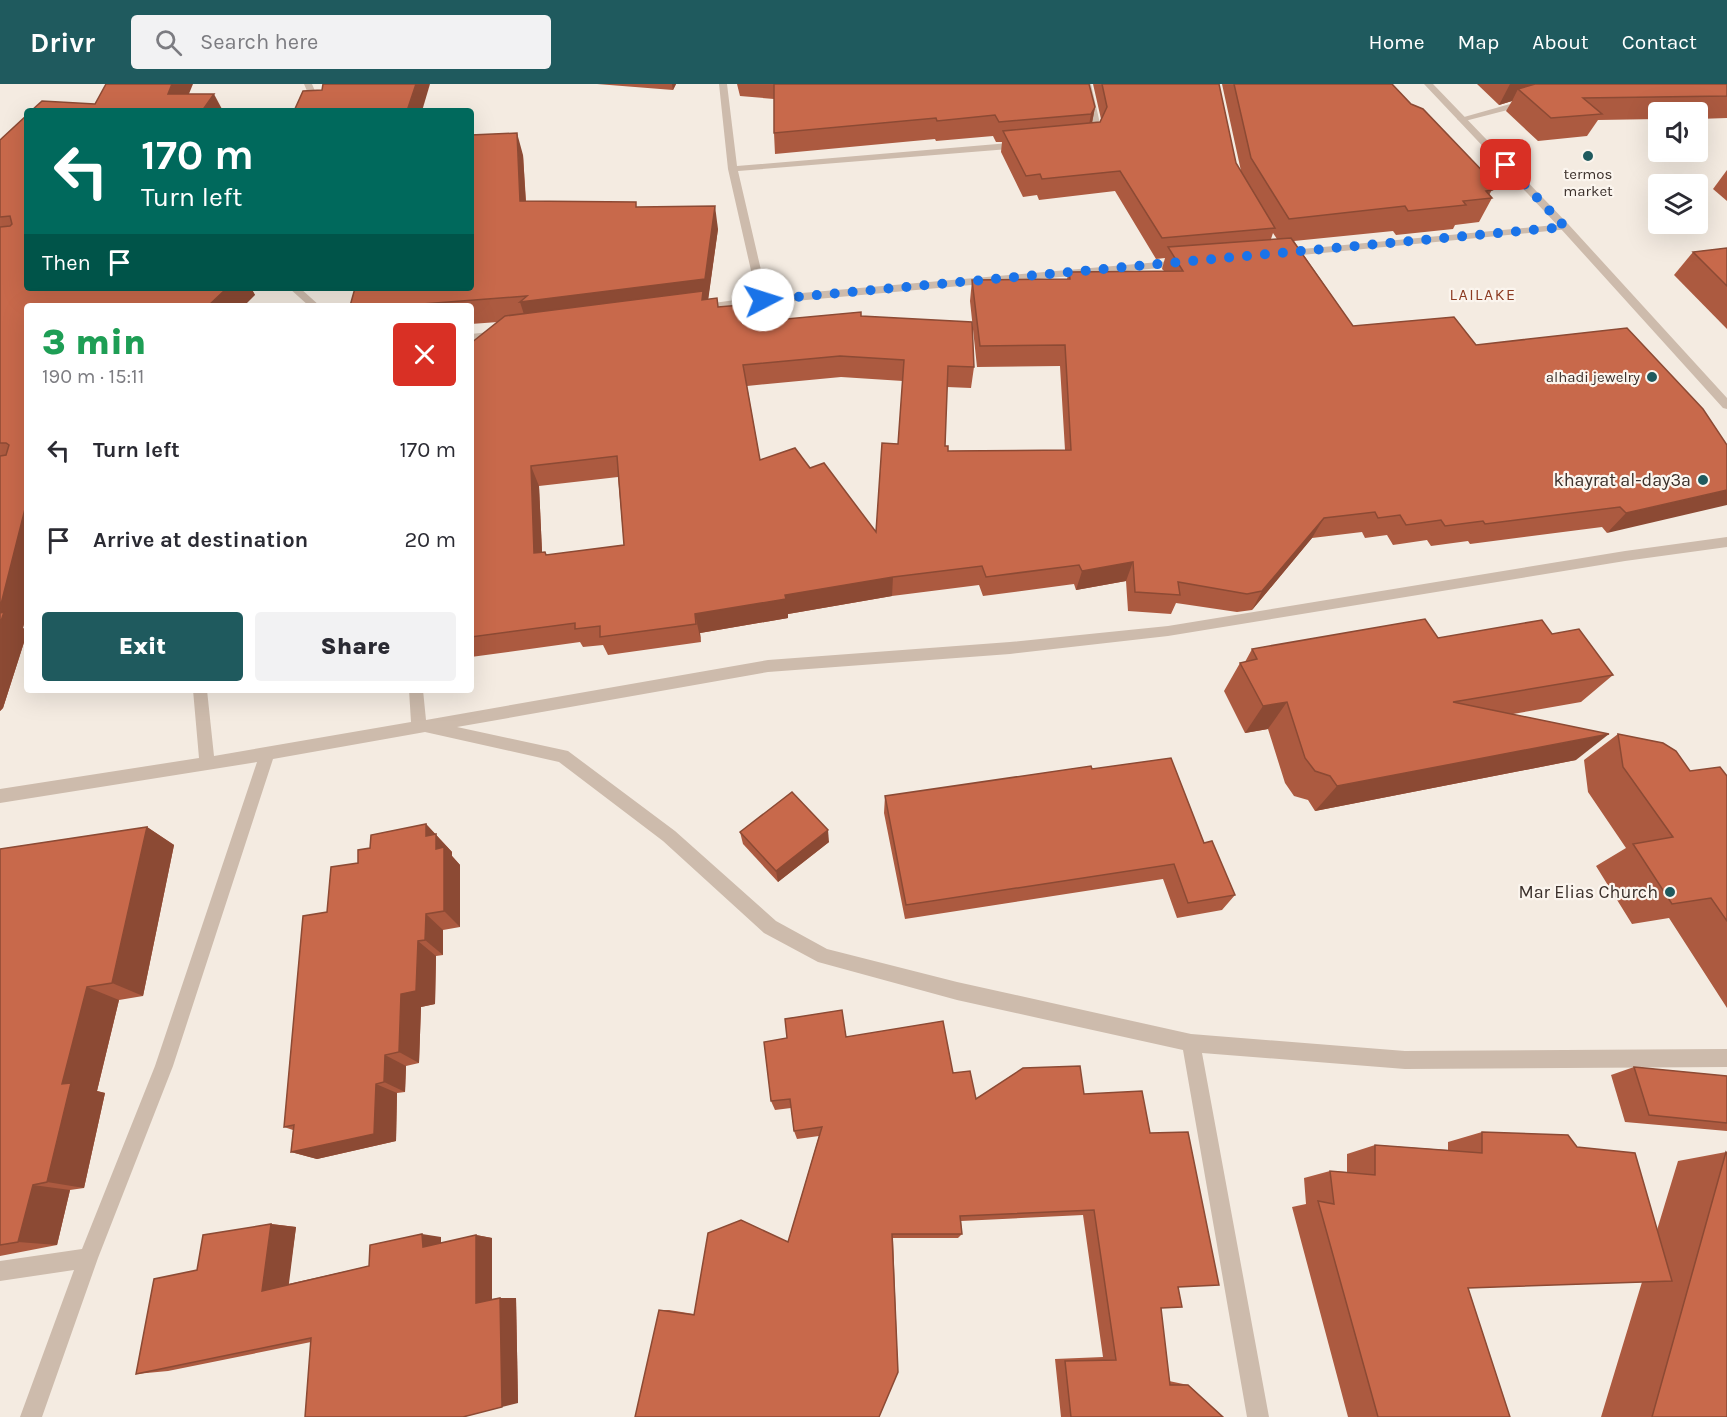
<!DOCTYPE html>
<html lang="en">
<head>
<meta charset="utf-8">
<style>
	:root { --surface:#fff; --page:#f2f2f3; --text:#2b2b33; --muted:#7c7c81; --accent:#1f5a5e }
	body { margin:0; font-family:Karla,sans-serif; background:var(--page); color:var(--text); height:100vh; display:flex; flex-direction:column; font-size:22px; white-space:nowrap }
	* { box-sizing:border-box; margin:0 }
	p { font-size:20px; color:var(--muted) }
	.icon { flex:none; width:33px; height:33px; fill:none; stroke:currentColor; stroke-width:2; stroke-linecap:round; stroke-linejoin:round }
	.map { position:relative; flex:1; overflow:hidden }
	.panel { position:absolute; left:24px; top:219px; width:450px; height:390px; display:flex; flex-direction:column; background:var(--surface); border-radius:6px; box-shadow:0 6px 24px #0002 }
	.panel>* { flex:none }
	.banner { position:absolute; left:24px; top:24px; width:450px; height:183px; border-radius:6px; box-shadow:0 6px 24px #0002; background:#00695c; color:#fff; overflow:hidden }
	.fabs { position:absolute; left:1648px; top:18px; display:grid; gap:12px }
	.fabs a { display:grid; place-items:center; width:60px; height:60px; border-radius:6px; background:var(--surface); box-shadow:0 6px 24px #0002; font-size:30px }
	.pin { position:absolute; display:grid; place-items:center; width:51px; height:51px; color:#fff; margin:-26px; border-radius:12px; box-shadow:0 3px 9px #0006 }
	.me { position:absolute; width:66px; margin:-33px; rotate:85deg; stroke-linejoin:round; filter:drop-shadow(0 0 4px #0008) }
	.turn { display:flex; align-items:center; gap:21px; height:126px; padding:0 18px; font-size:27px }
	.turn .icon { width:78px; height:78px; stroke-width:2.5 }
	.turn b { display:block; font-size:42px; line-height:51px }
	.then { display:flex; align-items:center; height:57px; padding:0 18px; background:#0003; gap:12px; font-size:22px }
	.round { display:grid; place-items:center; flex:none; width:63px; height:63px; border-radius:6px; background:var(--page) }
	.head { display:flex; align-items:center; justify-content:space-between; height:102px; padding:0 18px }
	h1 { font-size:36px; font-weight:800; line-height:45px; color:#1e9e55 }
	.action { display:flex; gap:12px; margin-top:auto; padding:12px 18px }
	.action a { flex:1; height:69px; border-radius:6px; background:var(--accent); color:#fff; font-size:24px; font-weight:800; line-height:69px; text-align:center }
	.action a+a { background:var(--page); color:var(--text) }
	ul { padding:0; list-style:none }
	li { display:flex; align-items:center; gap:18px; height:90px; padding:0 18px }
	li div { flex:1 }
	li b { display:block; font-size:22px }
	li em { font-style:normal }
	header { display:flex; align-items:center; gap:36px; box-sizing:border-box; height:84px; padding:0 30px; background:var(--accent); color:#fff }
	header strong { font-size:28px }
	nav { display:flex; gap:33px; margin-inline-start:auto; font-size:21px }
	.search { width:420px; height:54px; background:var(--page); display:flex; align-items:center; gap:15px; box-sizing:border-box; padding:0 21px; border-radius:6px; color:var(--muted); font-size:22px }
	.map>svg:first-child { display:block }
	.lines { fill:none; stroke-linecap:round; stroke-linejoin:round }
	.minor { fill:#cdbbac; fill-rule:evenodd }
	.tertiary { fill:#cdbbac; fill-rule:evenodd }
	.wall { fill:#ac5a40; fill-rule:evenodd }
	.shaded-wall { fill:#8c4a34 }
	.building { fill:#c8694b; stroke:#8c4a34; stroke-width:1.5; fill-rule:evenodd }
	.route { stroke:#1a73e8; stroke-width:10; stroke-dasharray:0 18 }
	.poi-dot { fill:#1f5a5e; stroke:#fbf5ee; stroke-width:2 }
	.labels { text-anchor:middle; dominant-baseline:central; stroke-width:4.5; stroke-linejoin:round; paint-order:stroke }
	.far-poi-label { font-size:15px; fill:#3b302b; stroke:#fbf5ee }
	.far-neighbourhood-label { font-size:16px; letter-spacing:1.5px; fill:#8c3b22; stroke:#fbf5ee }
	.poi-label { font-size:18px; fill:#3b302b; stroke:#fbf5ee; text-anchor:end }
</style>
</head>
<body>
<header>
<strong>Drivr</strong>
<div class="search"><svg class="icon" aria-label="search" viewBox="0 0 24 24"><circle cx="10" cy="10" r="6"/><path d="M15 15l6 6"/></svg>Search here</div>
<nav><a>Home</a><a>Map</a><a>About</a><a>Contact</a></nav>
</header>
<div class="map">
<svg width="1727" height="1333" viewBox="0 0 1727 1333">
	<rect width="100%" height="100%" fill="#f4ebe1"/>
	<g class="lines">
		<g class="minor">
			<polygon points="304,0 312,0 315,7 308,27 300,27 307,7"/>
			<polygon points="719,0 727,0 737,82 1020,58 1025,61 1020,64 738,87 767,212 1182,176 1187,179 1182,182 695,226 694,224 699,221 757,213 728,85"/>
			<path d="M 1083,0 L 1091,0 L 1101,44 L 1095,57 L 1089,58 L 1084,55 C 1099,45 1086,15 1083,0 Z"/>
			<polygon points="1528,15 1531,16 1531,20 1461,38 1457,35"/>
			<polygon points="1565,140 1569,141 1569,145 1281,173 1276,170 1281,167"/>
			<polygon points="289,204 300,204 320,222 309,222"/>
			<polygon points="499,247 504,250 503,252 471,256 471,250"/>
			<polygon points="1727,453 1727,463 1625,477 1168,552 1010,570 768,588 457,643 568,667 675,747 776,837 827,865 957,898 1191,950 1405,967 1727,965 1727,983 1405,985 1202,969 1269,1333 1247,1333 1183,966 957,916 818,878 764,849 663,757 559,678 425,648 273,675 173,982 98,1174 42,1333 20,1333 74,1186 0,1197 0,1177 82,1165 155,982 257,678 0,719 0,705 199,674 193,606 207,606 214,672 411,638 409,606 423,606 426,636 768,576 1010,558 1168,542 1625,467"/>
		</g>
		<polygon class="tertiary" points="1424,0 1433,0 1569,141 1727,314 1727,325 1723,324 1561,145"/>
	</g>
	<g class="wall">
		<polygon points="597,0 676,0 673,6"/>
		<path d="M 737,0 L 1089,0 L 1095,23 L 1092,39 L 1100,38 L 1101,35 L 1093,0 L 1219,0 L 1236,79 L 1241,87 L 1222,0 L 1392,0 L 1411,20 L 1492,97 L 1488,103 L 1492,106 L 1489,111 L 1492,114 L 1479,138 L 1455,141 L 1453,145 L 1396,151 L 1393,147 L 1294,157 L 1353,242 L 1476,261 L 1727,361 L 1607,449 L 1602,443 L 1470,460 L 1468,457 L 1431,462 L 1427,456 L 1393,461 L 1387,451 L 1365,454 L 1362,448 L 1312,454 L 1252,526 L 1237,528 L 1176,519 L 1171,530 L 1128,527 L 1126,497 L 1076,506 L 1074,500 L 983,512 L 979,501 L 892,512 L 788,530 L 788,534 L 700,549 L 701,558 L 608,571 L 603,561 L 583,563 L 580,558 L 471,573 L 471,259 L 498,238 L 471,240 L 471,222 L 350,222 L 523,71 L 526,117 L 637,123 L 718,145 L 708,215 L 718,223 L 744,239 L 861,232 L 974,283 L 971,304 L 947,303 L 945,362 L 948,367 L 1065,366 L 1060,282 L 977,283 L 970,217 L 972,196 L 1067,195 L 1069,188 L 1164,187 L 1162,185 L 1165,174 L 1156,175 L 1115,107 L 1039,116 L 1037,111 L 1023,113 L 1001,68 L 1002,58 L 996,58 L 993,52 L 936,57 L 935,55 L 775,70 L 774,49 L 774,15 L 740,12 ZM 1273,149 L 1277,155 L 1271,155 ZM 841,293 L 903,297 L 898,360 L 876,448 L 810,384 L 760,376 L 747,302 ZM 618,393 L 624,461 L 547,471 L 542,468 L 539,402 Z"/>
		<polygon points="1477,0 1727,0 1727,34 1698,35 1698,28 1659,28 1659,35 1598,36 1587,52 1538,57 1506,27 1512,17 1499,21"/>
		<polygon points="0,56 27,204 251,204 255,211 27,222 27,528 23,544 27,547 27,549 3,624 0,627"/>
		<polygon points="1727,86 1727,117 1713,105"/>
		<polygon points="1727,164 1727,245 1674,191 1693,168"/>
		<polygon points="1552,550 1613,591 1581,618 1513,630 1576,676 1315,727 1308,716 1294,712 1285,699 1268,645 1245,649 1224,607 1240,579 1245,578 1252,565 1438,554"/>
		<polygon points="1618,650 1690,687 1727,692 1727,924 1669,834 1632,840 1596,782 1626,764 1588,708 1584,676"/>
		<polygon points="1092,685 1235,811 1222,826 1177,834 1163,795 905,835 884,729 885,712"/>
		<polygon points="426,740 452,768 452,772 460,781 460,843 443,846 443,871 436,872 435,920 421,923 419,979 406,982 405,1008 397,1009 396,1057 317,1075 291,1068 293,1046 284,1043 327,828 358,779 370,764"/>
		<polygon points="147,743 174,761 143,912 119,916 97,1007 105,1009 84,1104 70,1106 57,1161 0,1172 0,765"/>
		<polygon points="740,748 829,758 778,798 743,760"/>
		<polygon points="846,953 953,989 976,1015 1084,1010 1178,1204 1161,1224 1169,1297 1188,1301 1223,1333 1061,1333 1055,1275 1103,1273 1083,1131 961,1137 962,1150 958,1154 893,1154 898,1288 659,1226 669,1226 694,1230 788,1158 819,1052 797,1055 794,1047 791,1024 775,1026 771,1017"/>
		<polygon points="1634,983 1727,992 1727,1047 1625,1038 1611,991"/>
		<polygon points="1482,1048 1577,1063 1657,1146 1678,1077 1726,1068 1727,1333 1601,1333 1642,1198 1468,1204 1510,1333 1348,1333 1292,1123 1306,1120 1304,1094 1330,1087 1347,1088 1347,1070 1375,1061 1448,1066 1448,1058"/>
		<polygon points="271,1140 296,1143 288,1200 369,1182 441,1153 441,1159 476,1151 492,1154 492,1215 500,1214 516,1214 518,1319 311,1258 168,1287 136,1290 197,1186"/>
	</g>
	<g class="shaded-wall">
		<polygon points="172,0 193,0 182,27 168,10"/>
		<polygon points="416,0 430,0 422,27 407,27"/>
		<polygon points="672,0 676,0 673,6"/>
		<polygon points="1510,0 1573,0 1518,5 1512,17 1499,21"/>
		<polygon points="214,10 223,27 202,27"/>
		<polygon points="1095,23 1091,44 1087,51 1091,30"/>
		<polygon points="517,49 523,71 527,140 520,117"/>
		<polygon points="715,122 718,145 708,217 527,240 520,218"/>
		<polygon points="227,204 251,204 255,211 244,222 208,222"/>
		<polygon points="531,382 539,402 543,489 534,469"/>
		<polygon points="1727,406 1727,421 1607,449 1626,429"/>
		<polygon points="27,417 27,528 23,544 27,547 27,549 3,624 0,627 0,524"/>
		<polygon points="1324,434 1312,454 1252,526 1262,507"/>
		<polygon points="1133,478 1126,497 1076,506 1082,487"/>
		<polygon points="893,493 892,512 788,530 788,534 700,549 701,558 695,530 785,511"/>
		<polygon points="1287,618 1268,645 1245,649 1263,622"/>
		<polygon points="1609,650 1576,676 1315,727 1337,702"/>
		<polygon points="426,740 452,768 452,772 460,781 460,843 444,827 436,765 426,752"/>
		<polygon points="147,743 174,761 143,912 112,899"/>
		<polygon points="828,746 829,758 778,798 776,787"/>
		<polygon points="426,830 443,846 443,871 425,856"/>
		<polygon points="418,857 436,872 435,920 421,923 419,979 399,968 401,910"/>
		<polygon points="87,903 119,916 97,1007 105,1009 84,1104 47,1098 62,1000"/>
		<polygon points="385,971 406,982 405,1008 384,998"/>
		<polygon points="376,1000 397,1009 396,1057 317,1075 291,1068"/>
		<polygon points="33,1101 70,1106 57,1161 18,1158"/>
		<polygon points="271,1140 296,1143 288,1207 262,1207"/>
		<polygon points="422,1150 441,1153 441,1166 423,1163"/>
		<polygon points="476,1151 492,1154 492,1219 476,1219"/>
		<polygon points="500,1214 516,1214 518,1319 502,1323"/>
	</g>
	<g class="building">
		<polygon points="106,0 172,0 168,10 214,10 202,27 31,27 42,17 95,20"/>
		<polygon points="323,0 416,0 407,27 294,27 303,7 322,6"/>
		<polygon points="774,0 1089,0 1095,23 1091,30 999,38 995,31 937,37 936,34 774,49"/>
		<polygon points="1102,0 1219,0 1236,79 1275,144 1162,154 1120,87 1042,95 1040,90 1026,92 1003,47 1100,38 1107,23"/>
		<polygon points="1234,0 1392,0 1411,20 1423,25 1492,97 1483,97 1492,106 1486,107 1492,114 1463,117 1466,121 1408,127 1405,122 1289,135 1251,74"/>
		<polygon points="1535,0 1727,0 1727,12 1583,14 1602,30 1551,34 1518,5"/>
		<polygon points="27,31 27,204 227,204 208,222 27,222 27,417 0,524 0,372 6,371 9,361 6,359 0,359 0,143 10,142 12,140 10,132 0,133 0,56"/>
		<polygon points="517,49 520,117 636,118 636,123 715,122 705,195 520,218 527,212 396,222 350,222 355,204 471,204 471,51"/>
		<path d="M 1291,154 L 1353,242 L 1454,233 L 1476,261 L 1627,244 L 1703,325 L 1727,361 L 1727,406 L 1626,429 L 1620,423 L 1485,440 L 1483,437 L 1445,442 L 1441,436 L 1406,441 L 1400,431 L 1378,434 L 1375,428 L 1324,434 L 1262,507 L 1247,510 L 1178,498 L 1180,511 L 1135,508 L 1133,478 L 1082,487 L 1079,481 L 986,493 L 982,482 L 893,493 L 785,511 L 786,515 L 695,530 L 696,540 L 600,553 L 600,542 L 575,545 L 575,539 L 471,553 L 471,259 L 505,232 L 703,207 L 702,216 L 717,214 L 718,223 L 741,221 L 744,239 L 861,228 L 861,232 L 972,238 L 974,283 L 948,282 L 945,362 L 948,362 L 948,367 L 1071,366 L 1065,261 L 980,262 L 972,196 L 1070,195 L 1069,188 L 1183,187 L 1168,163 ZM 840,272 L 904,276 L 898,360 L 882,359 L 876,448 L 824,379 L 810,384 L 795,364 L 760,376 L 743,281 ZM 617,372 L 624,461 L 546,471 L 545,468 L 534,469 L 531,382 Z"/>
		<polygon points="1727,164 1727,202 1693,168"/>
		<polygon points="4,528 0,540 0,529"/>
		<polygon points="1425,535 1438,554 1542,536 1552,550 1579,545 1613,591 1453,618 1609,650 1337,702 1330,692 1315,687 1305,674 1287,618 1263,622 1240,579 1257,575 1252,565"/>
		<polygon points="1618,650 1663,659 1676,667 1690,687 1720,683 1727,692 1727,837 1711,814 1672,820 1633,760 1673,753 1623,683"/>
		<polygon points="1171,674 1204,759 1212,757 1235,811 1188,819 1174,780 906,821 885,712 1091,682 1092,685"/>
		<polygon points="792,708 828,746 776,787 740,748"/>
		<polygon points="426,740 426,752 436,750 436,765 444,763 444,827 426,830 425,856 418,857 416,907 401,910 399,968 385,971 384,998 376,1000 374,1050 291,1068 294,1041 284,1043 303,832 327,828 331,783 358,779 358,766 370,764 371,751"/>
		<polygon points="147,743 112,899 87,903 62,1000 71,999 47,1098 33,1101 18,1158 0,1161 0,765"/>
		<polygon points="842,926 846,953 943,937 953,989 970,987 976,1015 1023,984 1080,982 1084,1010 1142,1007 1150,1049 1188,1048 1219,1201 1178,1203 1182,1223 1161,1224 1170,1301 1188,1301 1223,1333 1071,1333 1065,1277 1116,1276 1094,1126 960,1132 962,1150 892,1150 898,1288 879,1333 635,1333 659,1226 694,1231 708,1149 741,1136 788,1158 822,1043 794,1047 790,1015 771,1017 764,958 787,954 785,935"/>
		<polygon points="1634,983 1727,992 1727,1039 1649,1031"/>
		<polygon points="1482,1048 1568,1051 1577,1063 1635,1069 1672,1197 1468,1204 1510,1333 1378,1333 1318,1117 1334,1120 1330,1087 1375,1091 1375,1061 1482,1069"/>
		<polygon points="1726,1068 1727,1069 1727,1333 1652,1333"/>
		<polygon points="271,1140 262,1207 369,1182 370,1161 422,1150 423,1163 476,1151 476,1219 500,1214 502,1323 463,1333 305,1333 311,1254 136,1290 154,1195 197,1186 203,1151"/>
	</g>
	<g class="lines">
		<polyline class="route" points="763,216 1565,143 1506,81"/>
	</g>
	<g class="poi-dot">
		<circle cx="1588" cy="72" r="6"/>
		<circle cx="1652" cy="293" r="6"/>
		<circle cx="1703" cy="396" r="6"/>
		<circle cx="1670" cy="808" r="6"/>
	</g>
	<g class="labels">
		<g class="far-poi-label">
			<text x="1588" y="90">termos<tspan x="1588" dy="17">market</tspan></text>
			<text x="1640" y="293" text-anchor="end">alhadi jewelry</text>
		</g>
		<g class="far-neighbourhood-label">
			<text x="1483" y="210">LAILAKE</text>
		</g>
		<g class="poi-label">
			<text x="1691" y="396">khayrat al-day3a</text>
			<text x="1658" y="808">Mar Elias Church</text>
		</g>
	</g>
</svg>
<div class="fabs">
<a><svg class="icon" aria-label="sound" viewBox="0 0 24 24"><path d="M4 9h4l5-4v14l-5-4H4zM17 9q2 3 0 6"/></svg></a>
<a><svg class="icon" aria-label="layers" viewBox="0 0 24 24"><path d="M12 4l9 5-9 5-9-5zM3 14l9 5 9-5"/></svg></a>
</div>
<div class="pin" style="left:1506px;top:81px;background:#d93025"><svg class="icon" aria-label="arrive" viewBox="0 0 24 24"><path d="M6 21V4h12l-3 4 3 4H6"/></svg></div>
<svg class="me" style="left:763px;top:216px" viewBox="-20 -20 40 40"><circle r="19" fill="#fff"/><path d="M0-13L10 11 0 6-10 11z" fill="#1a73e8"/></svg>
<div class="banner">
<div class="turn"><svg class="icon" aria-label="left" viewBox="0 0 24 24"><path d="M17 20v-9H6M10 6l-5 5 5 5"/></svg><div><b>170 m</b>Turn left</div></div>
<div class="then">Then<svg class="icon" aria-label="arrive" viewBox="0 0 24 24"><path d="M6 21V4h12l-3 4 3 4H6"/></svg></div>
</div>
<section class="panel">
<div class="head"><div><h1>3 min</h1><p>190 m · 15:11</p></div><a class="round" style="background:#d93025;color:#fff"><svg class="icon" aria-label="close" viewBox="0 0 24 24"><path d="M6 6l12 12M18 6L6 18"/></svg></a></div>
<ul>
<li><svg class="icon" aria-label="left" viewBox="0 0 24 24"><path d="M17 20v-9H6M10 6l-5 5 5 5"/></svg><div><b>Turn left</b></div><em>170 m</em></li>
<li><svg class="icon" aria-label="arrive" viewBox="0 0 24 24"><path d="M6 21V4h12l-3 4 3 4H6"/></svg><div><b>Arrive at destination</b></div><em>20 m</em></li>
</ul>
<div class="action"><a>Exit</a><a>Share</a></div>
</section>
</div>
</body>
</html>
